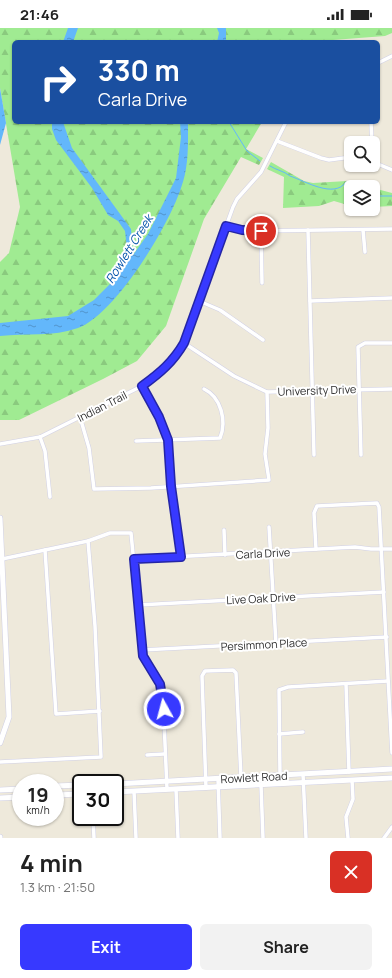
<!DOCTYPE html>
<html lang="en">
<head>
<meta charset="utf-8">
<style>
	:root { --surface:#fff; --page:#f2f2f2; --text:#222; --muted:#767676; --accent:#3739ff }
	body { margin:0; font-family:Manrope,sans-serif; background:var(--page); color:var(--text); height:100vh; display:flex; flex-direction:column; font-size:15px; white-space:nowrap }
	* { box-sizing:border-box; margin:0 }
	p { font-size:13px; color:var(--muted) }
	.icon { flex:none; width:22px; height:22px; fill:none; stroke:currentColor; stroke-width:2; stroke-linecap:round; stroke-linejoin:round }
	.map { position:relative; height:810px; overflow:hidden }
	.panel { display:flex; flex-direction:column; background:var(--surface); flex:1 }
	.panel>* { flex:none }
	.hud { position:absolute; left:12px; top:12px; width:368px; height:84px; border-radius:6px; box-shadow:0 1px 3px #0004; background:#1a4fa0; color:#fff; overflow:hidden }
	.controls { position:absolute; left:344px; top:108px; display:grid; gap:8px }
	.controls a { display:grid; place-items:center; width:36px; height:36px; border-radius:6px; background:var(--surface); box-shadow:0 1px 3px #0004; font-size:20px }
	.speed { position:absolute; left:12px; top:746px; display:flex; gap:8px; font-size:20px; font-weight:700; text-align:center }
	.speed>* { display:grid; place-content:center; width:52px; height:52px; border-radius:50%; background:var(--surface); box-shadow:0 1px 3px #0004; line-height:1 }
	.speed small { font-size:10px; font-weight:400 }
	.speed .limit { border:2px solid #111; border-radius:6px; background:#fff; color:#111 }
	.pin { position:absolute; display:grid; place-items:center; width:34px; height:34px; color:#fff; margin:-17px; border:2px solid #fff; border-radius:50%; box-shadow:0 1px 4px #0007 }
	.me { position:absolute; width:44px; margin:-22px; rotate:353deg; stroke-linejoin:round; filter:drop-shadow(0 0 3px #0008) }
	.turn { display:flex; align-items:center; gap:14px; height:84px; padding:0 20px; font-size:18px }
	.turn .icon { width:52px; height:52px; stroke-width:2.5 }
	.turn b { display:block; font-size:28px; line-height:34px }
	.round { display:grid; place-items:center; flex:none; width:42px; height:42px; border-radius:6px; background:var(--page) }
	.overview { display:flex; align-items:center; justify-content:space-between; height:68px; padding:0 20px }
	h1 { font-size:24px; font-weight:700; line-height:30px }
	.action { display:flex; gap:8px; margin-top:auto; padding:8px 20px }
	.action a { flex:1; height:46px; border-radius:6px; background:var(--accent); color:#fff; font-size:16px; font-weight:700; line-height:46px; text-align:center }
	.action a+a { background:var(--page); color:var(--text) }
	.status { display:flex; justify-content:space-between; align-items:center; height:28px; padding:0 20px; background:var(--surface); direction:ltr }
	.status svg { height:11px; fill:currentColor }
	.map>svg:first-child { display:block }
	.forest { fill:url(#forest-firs) }
	.water { fill:url(#water-ripples) }
	.lines { fill:none; stroke-linecap:round; stroke-linejoin:round }
	.stream { stroke:#63b7fb; stroke-width:1 }
	.street-casing { stroke:#d0d0e5; stroke-width:4.5 }
	.secondary-casing { stroke:#d0d0e5; stroke-width:6 }
	.street { stroke:#fff; stroke-width:3.5 }
	.secondary { stroke:#fff; stroke-width:5 }
	.route-casing { stroke:#2425a6; stroke-width:10 }
	.route { stroke:#3739ff; stroke-width:7 }
	.labels { text-anchor:middle; dominant-baseline:central; stroke-width:4; stroke-linejoin:round; paint-order:stroke }
	.street-label { font-size:11px; fill:#2b2b2b; stroke:#fff }
	.water-label { font-size:12px; font-style:italic; fill:#0051a9; stroke:#fff }
</style>
</head>
<body>
<div class="status"><b>21:46</b><svg viewBox="0 0 49 12"><path d="M0 12V9h3v3zM5 12V6h3v6zM10 12V3h3v9zM15 12V0h3v12zM26 1h20v11H26zM47 4h2v5h-2z"/></svg></div>
<div class="map">
<svg width="392" height="810" viewBox="0 0 392 810">
	<defs>
		<pattern id="forest-firs" width="22" height="20" patternUnits="userSpaceOnUse"><rect width="22" height="20" fill="#a0eb92"/><path d="M5 1l3.5 6h-7zM16 11l3.5 6h-7z" fill="#8aca7e"/></pattern>
		<pattern id="water-ripples" width="26" height="14" patternUnits="userSpaceOnUse"><rect width="26" height="14" fill="#63b7fb"/><path d="M2 4q2-2 4 0t4 0M15 11q2-2 4 0t4 0" fill="none" stroke="#5295cb"/></pattern>
	</defs>
	<rect width="100%" height="100%" fill="#eee9db"/>
	<g class="forest">
		<polygon points="0,0 392,0 392,5 385,8 307,14 14,14 14,94 262,94 246,121 263,130 259,137 241,129 204,191 166,298 137,333 103,351 19,392 0,392 0,234 9,225 20,179 0,60"/>
		<polygon points="271,134 304,153 313,155 347,153 369,159 351,159 351,178 334,173 319,178 283,180 284,149 267,141"/>
		<polygon points="373,160 392,165 392,178 373,179"/>
	</g>
	<g class="water">
		<polygon points="68,0 78,0 73,14 63,14"/>
		<polygon points="217,0 226,0 226,14 217,14 219,5"/>
		<polygon points="0,60 6,95 0,117"/>
		<path d="M 52,94 L 63,94 L 72,120 L 131,201 L 133,227 L 148,206 L 176,150 L 181,109 L 180,94 L 188,94 C 188,116 189,139 181,160 C 169,197 116,286 78,300 C 53,309 26,305 0,308 L 0,295 L 68,288 L 94,272 L 118,248 L 127,221 L 125,203 L 118,193 L 108,187 L 92,160 L 56,112 L 52,101 Z"/>
	</g>
	<g class="lines">
		<g class="stream">
			<polyline points="229,94 247,123 260,133"/>
			<path d="M 270,138 C 276,142 284,143 290,148 C 305,153 334,171 346,154 L 361,159"/>
			<polyline points="373,164 376,168 392,168"/>
		</g>
		<g class="street-casing">
			<g id="street">
				<polyline points="378,35 392,28"/>
				<polyline points="371,94 372,115"/>
				<polyline points="277,113 321,130 329,132 351,129"/>
				<polyline points="373,134 392,142"/>
				<polyline points="226,197 255,203 392,201"/>
				<polyline points="308,202 314,427"/>
				<polyline points="363,202 365,224"/>
				<polyline points="261,203 262,255"/>
				<polyline points="199,273 220,282 263,312"/>
				<polyline points="310,273 392,270"/>
				<polyline points="184,315 234,348 267,364 392,361"/>
				<polyline points="142,358 159,389 167,412 171,458 181,529"/>
				<polyline points="80,389 89,420 94,461 151,460 269,452 265,426 268,400 267,364"/>
				<polyline points="40,409 45,423 50,469"/>
				<path d="M 136,413 L 220,410 C 227,393 221,369 204,361"/>
				<polyline points="0,416 40,409 142,358 164,342 175,330 184,315 233,179 237,171 261,144 286,94"/>
				<polyline points="361,427 358,319 365,315 392,315"/>
				<polyline points="269,499 276,615"/>
				<polyline points="224,502 225,527"/>
				<polyline points="316,521 314,485 317,478 377,475 379,479 392,725"/>
				<polyline points="45,522 56,686 100,683"/>
				<polyline points="2,531 88,513 110,505 131,505 143,628 160,656 163,670 167,761"/>
				<polyline points="134,531 355,519 371,521 392,521"/>
				<polyline points="138,577 384,564"/>
				<polyline points="142,622 387,609"/>
				<polyline points="346,656 349,744"/>
				<polyline points="146,682 164,681"/>
				<polyline points="279,706 303,704"/>
				<polyline points="147,727 164,726"/>
				<polyline points="0,734 101,729 95,598 88,513"/>
				<polyline points="303,746 306,810"/>
				<polyline points="280,747 279,662 288,659 388,653"/>
				<polyline points="218,751 220,810"/>
				<polyline points="261,757 263,810"/>
				<polyline points="206,760 202,648 205,643 233,642 236,645 241,749"/>
				<polyline points="176,761 178,810"/>
				<polyline points="134,763 136,810"/>
				<polyline points="93,789 94,810"/>
				<polyline points="348,810 346,789 353,771 352,752"/>
				<polyline points="384,810 392,799"/>
			</g>
		</g>
		<g class="secondary-casing">
			<g id="secondary">
				<polyline points="0,490 9,689 0,715"/>
				<polyline points="115,756 392,741"/>
				<polyline points="55,758 81,757"/>
				<polyline points="0,762 21,761"/>
				<polyline points="115,764 392,750"/>
				<polyline points="55,767 81,766"/>
				<polyline points="0,770 21,769"/>
				<polyline points="0,809 0,810"/>
			</g>
		</g>
		<use href="#street" class="street"/>
		<use href="#secondary" class="secondary"/>
	</g>
	<g class="lines">
		<g class="route-casing">
			<path id="route" d="M 164,681 L 160,656 L 143,628 L 134,531 L 181,529 L 171,458 L 168,412 L 159,389 L 142,358 C 160,345 173,334 184,315 L 226,198 L 242,202 L 261,203"/>
		</g>
		<use href="#route" class="route"/>
	</g>
	<g class="labels">
		<g class="street-label">
			<text transform="translate(317 362) rotate(-2)">University Drive</text>
			<text transform="translate(102 378) rotate(-27)">Indian Trail</text>
			<text transform="translate(263 525) rotate(-3)">Carla Drive</text>
			<text transform="translate(261 570) rotate(-3)">Live Oak Drive</text>
			<text transform="translate(264 616) rotate(-3)">Persimmon Place</text>
			<text transform="translate(254 749) rotate(-3)">Rowlett Road</text>
		</g>
		<g class="water-label">
			<text transform="translate(129 221) rotate(-58)">Rowlett Creek</text>
		</g>
	</g>
</svg>
<div class="controls">
<a><svg class="icon" aria-label="search" viewBox="0 0 24 24"><circle cx="10" cy="10" r="6"/><path d="M15 15l6 6"/></svg></a>
<a><svg class="icon" aria-label="layers" viewBox="0 0 24 24"><path d="M12 4l9 5-9 5-9-5zM3 14l9 5 9-5"/></svg></a>
</div>
<div class="speed"><div>19<small>km/h</small></div><div class="limit">30</div></div>
<div class="pin" style="left:261px;top:203px;background:#d93025"><svg class="icon" aria-label="arrive" viewBox="0 0 24 24"><path d="M6 21V4h12l-3 4 3 4H6"/></svg></div>
<svg class="me" style="left:164px;top:681px" viewBox="-20 -20 40 40"><circle r="17" fill="#3739ff" stroke="#fff" stroke-width="3"/><path d="M0-11L8 9 0 5-8 9z" fill="#fff"/></svg>
<div class="hud">
<div class="turn"><svg class="icon" aria-label="right" viewBox="0 0 24 24"><path d="M7 20v-9h11M14 6l5 5-5 5"/></svg><div><b>330 m</b>Carla Drive</div></div>
</div>
</div>
<section class="panel">
<div class="overview"><div><h1>4 min</h1><p>1.3 km · 21:50</p></div><a class="round" style="background:#d93025;color:#fff"><svg class="icon" aria-label="close" viewBox="0 0 24 24"><path d="M6 6l12 12M18 6L6 18"/></svg></a></div>
<div class="action"><a>Exit</a><a>Share</a></div>
</section>
</body>
</html>
